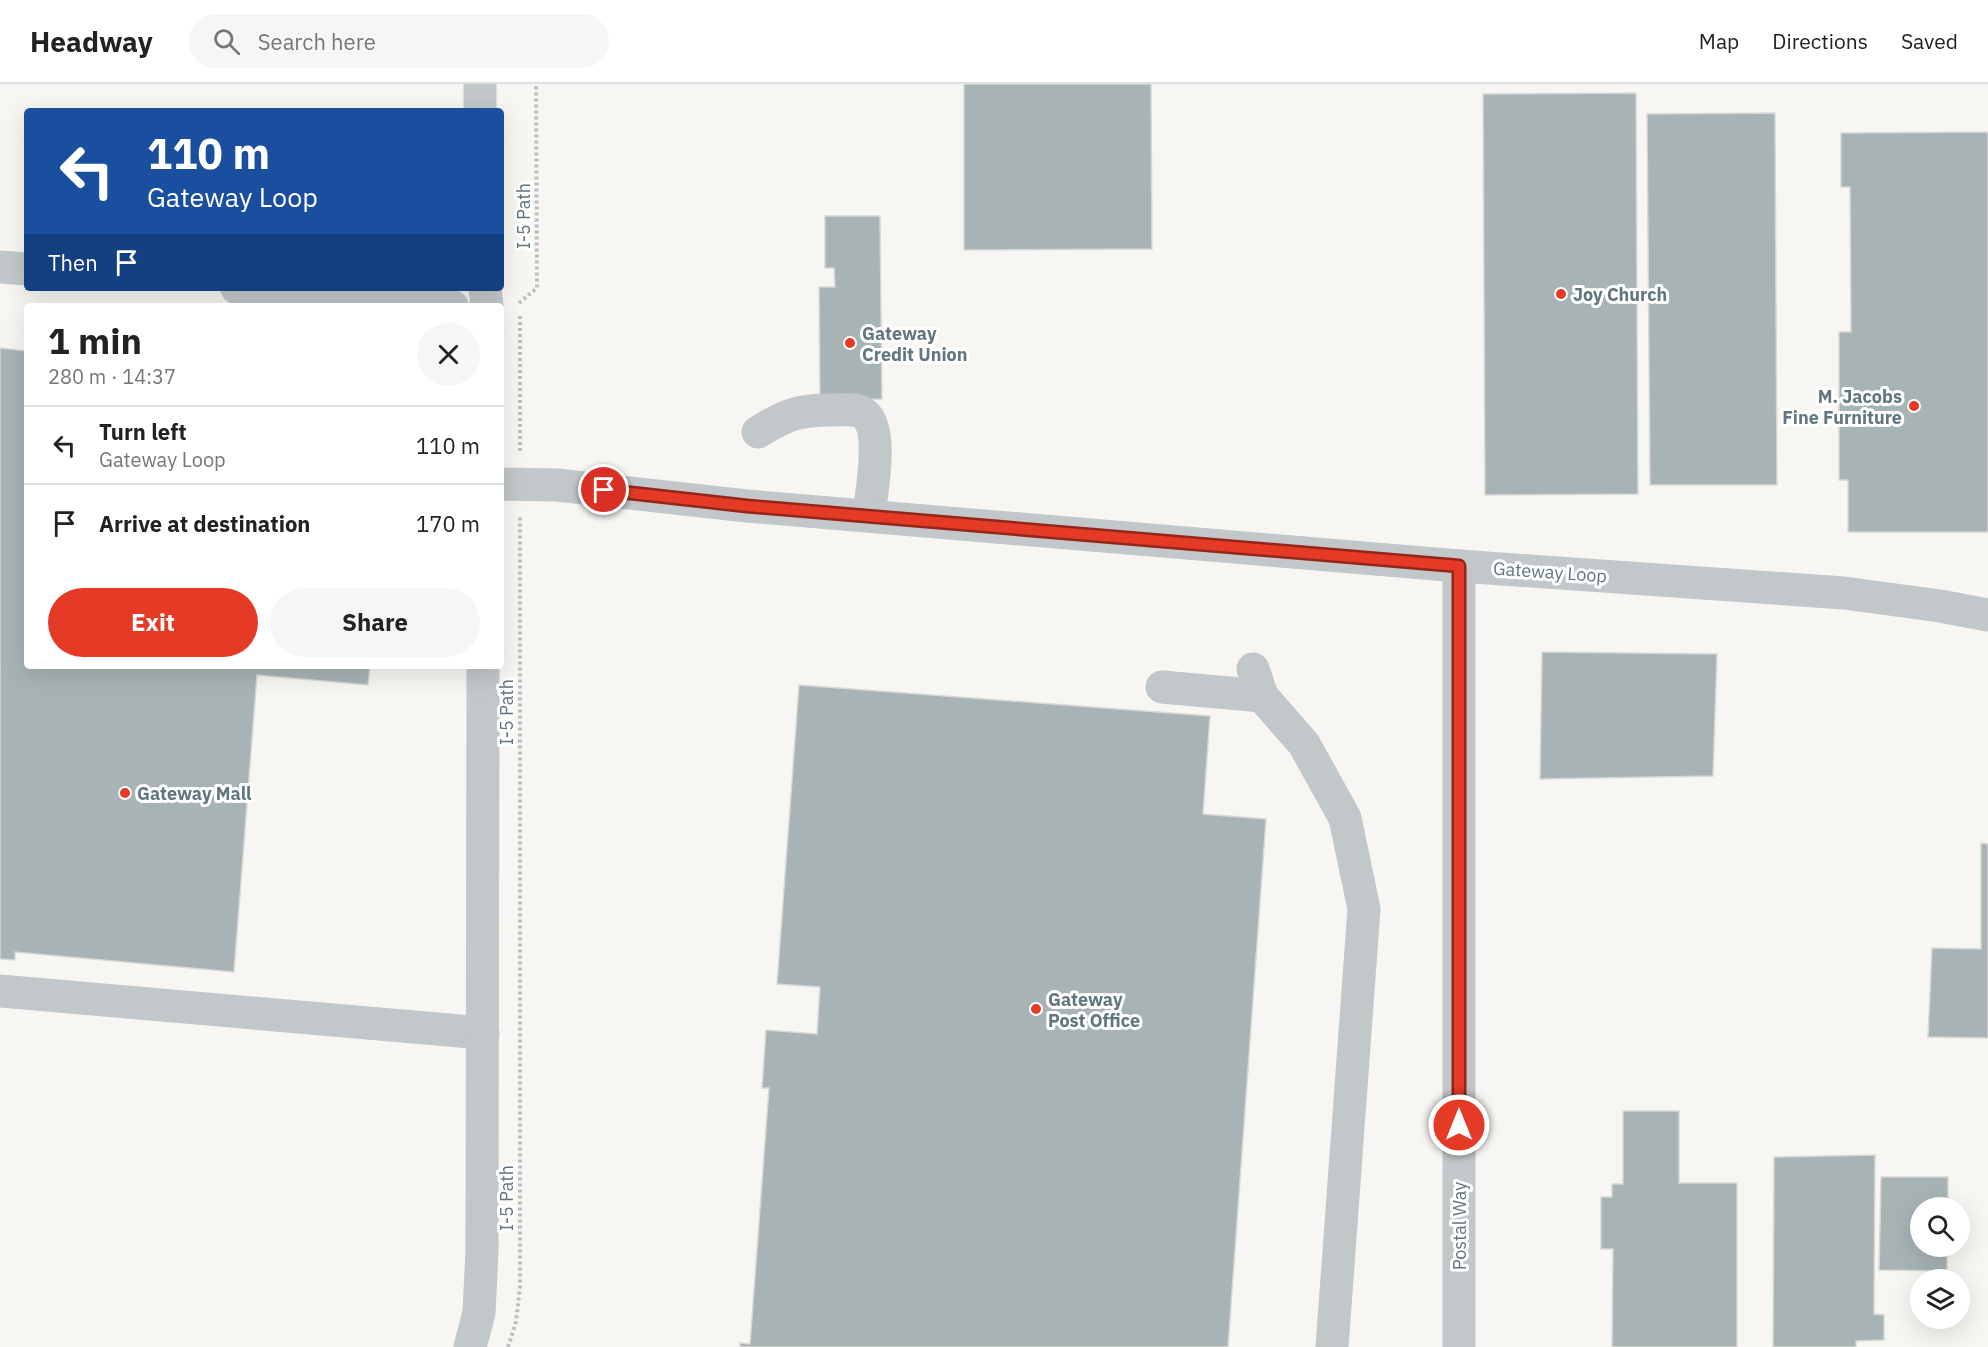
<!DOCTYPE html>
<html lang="en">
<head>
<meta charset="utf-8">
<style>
	:root { --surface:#fff; --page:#f6f6f6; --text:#222; --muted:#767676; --line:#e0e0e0; --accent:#e43a26 }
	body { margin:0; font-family:"IBM Plex Sans",sans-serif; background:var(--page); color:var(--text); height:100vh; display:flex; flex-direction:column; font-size:22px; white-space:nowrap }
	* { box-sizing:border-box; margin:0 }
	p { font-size:20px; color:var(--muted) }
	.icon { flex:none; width:33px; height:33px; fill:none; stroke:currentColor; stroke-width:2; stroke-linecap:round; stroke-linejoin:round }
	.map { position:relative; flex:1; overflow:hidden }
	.side { position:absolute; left:24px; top:219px; width:480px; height:366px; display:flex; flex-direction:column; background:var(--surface); border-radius:6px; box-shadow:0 6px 24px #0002 }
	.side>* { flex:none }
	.top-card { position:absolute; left:24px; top:24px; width:480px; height:183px; border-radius:6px; box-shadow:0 6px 24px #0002; background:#1a4fa0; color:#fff; overflow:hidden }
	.controls { position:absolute; left:1910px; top:1113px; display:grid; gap:12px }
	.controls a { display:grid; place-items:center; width:60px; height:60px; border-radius:50%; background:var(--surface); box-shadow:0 6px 24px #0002; font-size:30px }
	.pin { position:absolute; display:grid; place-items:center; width:51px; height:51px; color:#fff; margin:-26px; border:3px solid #fff; border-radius:50%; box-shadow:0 2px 6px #0007 }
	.me { position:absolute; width:66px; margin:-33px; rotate:0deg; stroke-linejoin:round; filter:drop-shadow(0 0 4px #0008) }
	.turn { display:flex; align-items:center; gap:21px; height:126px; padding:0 24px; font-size:27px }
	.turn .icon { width:78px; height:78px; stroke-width:2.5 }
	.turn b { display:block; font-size:42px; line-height:51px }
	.then { display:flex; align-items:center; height:57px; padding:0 24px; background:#0003; gap:12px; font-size:22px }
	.round { display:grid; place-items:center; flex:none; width:63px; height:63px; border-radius:32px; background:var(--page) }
	.head { display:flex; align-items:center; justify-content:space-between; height:102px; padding:0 24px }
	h1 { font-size:36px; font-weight:700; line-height:45px }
	.cta { display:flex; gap:12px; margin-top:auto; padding:12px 24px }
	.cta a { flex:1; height:69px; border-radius:36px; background:var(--accent); color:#fff; font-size:24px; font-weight:700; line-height:69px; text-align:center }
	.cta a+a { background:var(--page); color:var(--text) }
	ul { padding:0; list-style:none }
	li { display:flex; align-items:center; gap:18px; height:78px; padding:0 24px; border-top:2px solid var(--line) }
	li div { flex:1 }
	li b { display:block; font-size:22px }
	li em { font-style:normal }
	header { display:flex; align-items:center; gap:36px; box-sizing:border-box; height:84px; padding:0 30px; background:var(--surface); border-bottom:2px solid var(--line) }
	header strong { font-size:28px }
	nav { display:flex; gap:33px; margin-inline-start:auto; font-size:21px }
	.search { width:420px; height:54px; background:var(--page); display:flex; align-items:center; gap:15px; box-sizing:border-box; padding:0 21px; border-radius:33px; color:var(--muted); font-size:22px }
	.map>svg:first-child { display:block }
	.building { fill:#a8b3b6; stroke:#d8d8d6; stroke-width:1.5 }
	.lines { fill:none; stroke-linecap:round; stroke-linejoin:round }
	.path { stroke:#bcbfc0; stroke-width:4; stroke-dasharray:3 3; stroke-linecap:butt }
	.minor { stroke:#c2c7c9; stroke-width:33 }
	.route-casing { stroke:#942619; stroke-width:15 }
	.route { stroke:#e43a26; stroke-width:10 }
	.poi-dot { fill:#e43a26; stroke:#fff; stroke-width:2 }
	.labels { text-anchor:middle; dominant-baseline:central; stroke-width:6; stroke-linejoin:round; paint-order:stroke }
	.street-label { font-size:18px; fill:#61767e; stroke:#fff }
	.poi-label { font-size:18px; font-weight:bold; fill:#61767e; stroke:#fff; text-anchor:start }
</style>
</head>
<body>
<header>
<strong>Headway</strong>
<div class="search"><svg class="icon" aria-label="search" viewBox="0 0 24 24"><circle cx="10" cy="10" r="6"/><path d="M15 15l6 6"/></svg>Search here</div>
<nav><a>Map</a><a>Directions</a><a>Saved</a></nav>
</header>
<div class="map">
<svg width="1988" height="1263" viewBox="0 0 1988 1263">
	<rect width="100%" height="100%" fill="#f7f6f3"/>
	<g class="building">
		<polygon points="964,0 1151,0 1152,165 964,166"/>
		<polygon points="1636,9 1638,410 1485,411 1483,10"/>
		<polygon points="1775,29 1777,401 1650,401 1647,30"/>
		<polygon points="1988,48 1988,448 1848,448 1848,396 1839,396 1839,248 1851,248 1850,103 1841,103 1841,49"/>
		<polygon points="825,132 880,132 882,315 820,316 819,203 835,203 834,184 825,184"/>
		<polygon points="0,264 27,267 27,582 370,582 368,601 257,591 234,888 15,868 15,876 0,875"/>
		<polygon points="1542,568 1717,570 1713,692 1540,695"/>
		<polygon points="799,601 1210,632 1203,730 1266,735 1228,1263 740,1263 740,1259 750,1260 769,1004 762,1004 766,946 817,950 820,903 777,900"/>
		<polygon points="1981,759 1988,760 1988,954 1928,953 1932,864 1981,865"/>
		<polygon points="1623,1027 1679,1027 1679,1099 1737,1099 1737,1263 1612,1263 1613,1165 1601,1165 1601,1113 1612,1113 1612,1100 1623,1100"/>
		<polygon points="1875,1071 1874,1230 1884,1231 1884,1256 1856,1257 1856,1263 1773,1263 1774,1073"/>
		<polygon points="1881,1093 1948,1093 1948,1124 1920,1124 1920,1162 1947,1162 1947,1187 1879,1186"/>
	</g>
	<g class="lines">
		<g class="path">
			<polyline points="519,219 537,204 536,0"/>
			<polyline points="520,232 520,369"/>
			<polyline points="508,1263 516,1238 520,1203 520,433"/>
		</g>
		<g class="minor">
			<polyline points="480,0 480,27"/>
			<polyline points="0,183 27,185"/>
			<polyline points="237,204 452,222"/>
			<polyline points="485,204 487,222"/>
			<path d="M 758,348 C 786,331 797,326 831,326 C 841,326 855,324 863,329 C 885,344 871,409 869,432"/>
			<polyline points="501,400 557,401 747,422 1459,482 1844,509 1940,522 1988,531"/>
			<polyline points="1459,482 1459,1263"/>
			<polyline points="1253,585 1262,612 1304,660 1345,734 1364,825 1332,1263"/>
			<polyline points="1162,603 1262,612"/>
			<polyline points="0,907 483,949"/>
			<polyline points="470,1263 479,1229 482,1167 483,582"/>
		</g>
	</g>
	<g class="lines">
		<g class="route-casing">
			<polyline id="route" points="604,406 747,422 1459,482 1459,1041"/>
		</g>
		<use href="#route" class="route"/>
	</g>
	<g class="poi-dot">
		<circle cx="1561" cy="210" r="6"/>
		<circle cx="850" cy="259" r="6"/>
		<circle cx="1914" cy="322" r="6"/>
		<circle cx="125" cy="709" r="6"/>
		<circle cx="1036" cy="925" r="6"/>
	</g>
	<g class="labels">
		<g class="street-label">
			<text transform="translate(523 132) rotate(-90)">I-5 Path</text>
			<text transform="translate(1550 488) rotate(4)">Gateway Loop</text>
			<text transform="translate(506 628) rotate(-90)">I-5 Path</text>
			<text transform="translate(506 1114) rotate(-90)">I-5 Path</text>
			<text transform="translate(1459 1142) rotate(-90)">Postal Way</text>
		</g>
		<g class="poi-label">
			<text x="1573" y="210">Joy Church</text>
			<text x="862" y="249">Gateway<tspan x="862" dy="21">Credit Union</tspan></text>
			<text x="1902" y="312" text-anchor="end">M. Jacobs<tspan x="1902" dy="21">Fine Furniture</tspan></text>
			<text x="137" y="709">Gateway Mall</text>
			<text x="1048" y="915">Gateway<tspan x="1048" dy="21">Post Office</tspan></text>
		</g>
	</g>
</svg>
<div class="controls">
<a><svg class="icon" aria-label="search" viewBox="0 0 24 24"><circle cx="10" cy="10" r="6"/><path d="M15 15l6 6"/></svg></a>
<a><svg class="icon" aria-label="layers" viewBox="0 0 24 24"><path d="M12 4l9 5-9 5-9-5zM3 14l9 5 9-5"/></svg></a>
</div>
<div class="pin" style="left:604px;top:406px;background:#d93025"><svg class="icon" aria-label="arrive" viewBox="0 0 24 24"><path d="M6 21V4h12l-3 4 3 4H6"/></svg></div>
<svg class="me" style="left:1459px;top:1041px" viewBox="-20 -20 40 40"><circle r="17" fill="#e43a26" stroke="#fff" stroke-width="3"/><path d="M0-11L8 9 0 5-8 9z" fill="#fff"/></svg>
<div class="top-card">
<div class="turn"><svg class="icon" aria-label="left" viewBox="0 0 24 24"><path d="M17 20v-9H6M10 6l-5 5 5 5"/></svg><div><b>110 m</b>Gateway Loop</div></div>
<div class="then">Then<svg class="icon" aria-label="arrive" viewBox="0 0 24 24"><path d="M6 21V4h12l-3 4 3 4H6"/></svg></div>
</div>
<section class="side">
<div class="head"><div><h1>1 min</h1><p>280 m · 14:37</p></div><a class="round"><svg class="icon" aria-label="close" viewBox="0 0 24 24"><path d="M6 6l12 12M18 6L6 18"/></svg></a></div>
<ul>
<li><svg class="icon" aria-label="left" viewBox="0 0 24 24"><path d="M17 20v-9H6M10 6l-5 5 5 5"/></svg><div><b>Turn left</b><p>Gateway Loop</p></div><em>110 m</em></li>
<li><svg class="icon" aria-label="arrive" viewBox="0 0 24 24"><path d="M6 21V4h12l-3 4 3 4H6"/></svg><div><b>Arrive at destination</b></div><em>170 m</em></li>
</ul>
<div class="cta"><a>Exit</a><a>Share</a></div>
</section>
</div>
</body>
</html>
